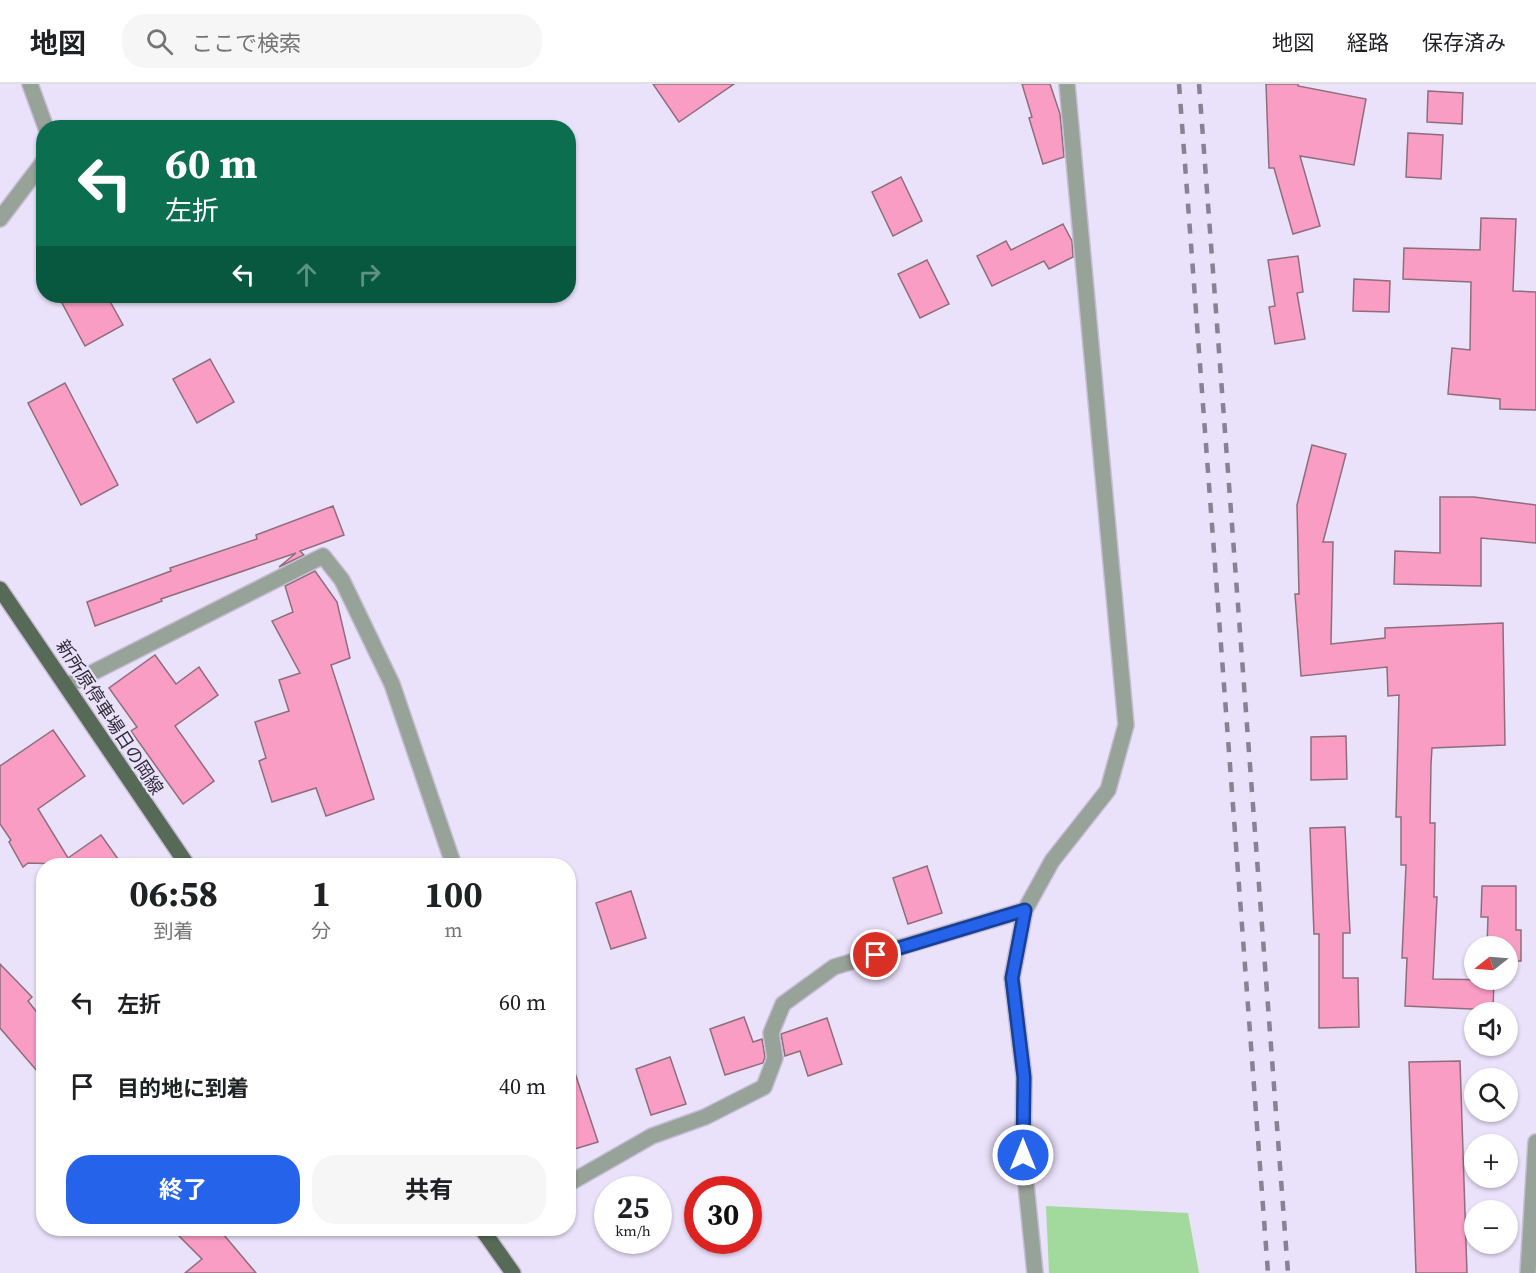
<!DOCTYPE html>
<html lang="ja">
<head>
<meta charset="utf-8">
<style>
	:root { --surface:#fff; --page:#f6f6f6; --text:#202124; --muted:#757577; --line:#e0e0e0; --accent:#2563eb }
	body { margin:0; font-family:"Source Serif 4","Noto Sans JP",serif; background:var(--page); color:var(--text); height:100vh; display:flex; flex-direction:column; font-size:22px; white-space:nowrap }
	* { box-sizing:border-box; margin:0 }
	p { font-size:20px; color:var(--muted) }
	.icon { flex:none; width:33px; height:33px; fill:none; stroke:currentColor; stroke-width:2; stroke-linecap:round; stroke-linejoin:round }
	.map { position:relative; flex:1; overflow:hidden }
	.side { position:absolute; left:36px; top:774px; width:540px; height:378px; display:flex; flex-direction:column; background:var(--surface); border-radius:24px; box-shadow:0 2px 4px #0004 }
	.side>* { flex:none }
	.top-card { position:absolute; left:36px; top:36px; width:540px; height:183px; border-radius:24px; box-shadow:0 2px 4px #0004; background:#0b6e4f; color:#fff; overflow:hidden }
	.needle { width:39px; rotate:253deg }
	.controls { position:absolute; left:1464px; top:852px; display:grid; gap:12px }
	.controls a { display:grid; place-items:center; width:54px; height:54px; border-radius:50%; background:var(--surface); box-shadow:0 2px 4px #0004; font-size:30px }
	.speed { position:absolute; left:594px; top:1092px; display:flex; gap:12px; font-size:30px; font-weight:700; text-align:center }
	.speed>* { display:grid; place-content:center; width:78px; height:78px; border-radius:50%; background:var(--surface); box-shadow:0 2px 4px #0004; line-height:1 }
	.speed small { font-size:15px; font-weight:400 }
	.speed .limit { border:9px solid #d22; background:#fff; color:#111 }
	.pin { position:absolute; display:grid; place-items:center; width:51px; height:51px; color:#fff; margin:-26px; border:3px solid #fff; border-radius:50%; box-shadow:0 2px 6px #0007 }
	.me { position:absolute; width:66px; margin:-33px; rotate:0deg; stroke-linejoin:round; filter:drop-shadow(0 0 4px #0008) }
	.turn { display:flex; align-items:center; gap:21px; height:126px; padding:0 30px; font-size:27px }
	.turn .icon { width:78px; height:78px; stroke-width:2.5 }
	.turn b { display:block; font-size:42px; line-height:51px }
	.lanes { display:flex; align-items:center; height:57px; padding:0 30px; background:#0003; justify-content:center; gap:30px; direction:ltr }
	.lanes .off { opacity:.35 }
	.eta { display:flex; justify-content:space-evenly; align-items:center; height:102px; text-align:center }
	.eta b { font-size:36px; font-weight:700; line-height:42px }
	.primary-button { display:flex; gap:12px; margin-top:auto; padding:12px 30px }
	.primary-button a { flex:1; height:69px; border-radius:24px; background:var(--accent); color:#fff; font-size:24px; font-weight:700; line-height:69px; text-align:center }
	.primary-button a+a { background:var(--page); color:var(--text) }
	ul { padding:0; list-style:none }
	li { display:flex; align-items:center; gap:18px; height:84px; padding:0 30px }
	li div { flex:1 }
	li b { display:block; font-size:22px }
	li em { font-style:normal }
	header { display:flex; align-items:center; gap:36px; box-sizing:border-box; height:84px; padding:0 30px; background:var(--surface); border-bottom:2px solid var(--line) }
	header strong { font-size:28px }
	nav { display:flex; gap:33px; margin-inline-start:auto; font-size:21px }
	.search { width:420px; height:54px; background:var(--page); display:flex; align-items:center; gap:15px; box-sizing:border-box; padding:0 21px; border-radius:24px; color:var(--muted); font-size:22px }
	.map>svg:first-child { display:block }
	.green { fill:#a2d99d }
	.building { fill:#f99dc4; stroke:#8e6e7b; stroke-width:1.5 }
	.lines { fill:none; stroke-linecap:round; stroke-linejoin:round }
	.minor-casing { stroke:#c5bdd3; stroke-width:18 }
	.major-casing { stroke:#c5bdd3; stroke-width:18 }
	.minor { stroke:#97a298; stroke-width:15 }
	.major { stroke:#566a57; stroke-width:15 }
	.rail { stroke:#888294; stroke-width:4.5; stroke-dasharray:10 10; stroke-linecap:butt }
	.route-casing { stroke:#184099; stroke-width:15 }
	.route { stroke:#2563eb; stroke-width:10 }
	.labels { text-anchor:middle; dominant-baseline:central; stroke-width:4.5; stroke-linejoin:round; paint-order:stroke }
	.street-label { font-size:18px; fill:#312d38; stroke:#eae1fa }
</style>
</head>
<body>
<header>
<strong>地図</strong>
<div class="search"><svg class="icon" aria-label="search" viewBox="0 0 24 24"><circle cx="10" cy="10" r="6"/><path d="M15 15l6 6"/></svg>ここで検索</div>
<nav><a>地図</a><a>経路</a><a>保存済み</a></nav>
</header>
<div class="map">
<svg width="1536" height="1189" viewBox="0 0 1536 1189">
	<rect width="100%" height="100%" fill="#eae1fa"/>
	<polygon class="green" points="1046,1122 1188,1129 1199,1189 1049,1189"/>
	<g class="building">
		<polygon points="653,0 734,0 679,38"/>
		<polygon points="1022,0 1050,0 1060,30 1064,73 1043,80 1029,34 1032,33"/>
		<polygon points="1266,0 1298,0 1298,2 1366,15 1354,81 1300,72 1320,142 1293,150 1274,84 1269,84"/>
		<polygon points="1428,7 1463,9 1462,40 1427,38"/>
		<polygon points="1408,49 1443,51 1441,95 1406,93"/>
		<polygon points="901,93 922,137 893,152 872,108"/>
		<polygon points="1481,134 1516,135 1513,207 1536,208 1536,326 1500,325 1500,315 1448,310 1452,264 1470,266 1471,198 1403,195 1404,164 1480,166"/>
		<polygon points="1063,140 1072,157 1073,173 1049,185 1044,177 992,202 977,172 1006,157 1011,166"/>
		<polygon points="1298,172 1303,208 1297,209 1305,255 1275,260 1269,223 1275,222 1268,176"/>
		<polygon points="927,176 949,220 920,234 898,190"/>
		<polygon points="1354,195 1390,197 1389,228 1353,227"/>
		<polygon points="76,212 107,212 123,241 85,262 62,219"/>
		<polygon points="210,275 234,318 197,339 173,295"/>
		<polygon points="65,299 118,401 81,421 28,319"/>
		<polygon points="1312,361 1346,370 1323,458 1333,458 1331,560 1385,554 1385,544 1503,539 1505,661 1432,664 1431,680 1430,739 1435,739 1434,813 1437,813 1433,895 1494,896 1493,926 1405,922 1407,874 1402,874 1406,781 1401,781 1401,733 1396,733 1399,611 1388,612 1387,583 1301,592 1295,510 1299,510 1297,421"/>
		<polygon points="1440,413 1474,413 1536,421 1536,459 1481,454 1481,502 1394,500 1395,467 1440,469"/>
		<polygon points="333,422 344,451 300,467 304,471 279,483 296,469 161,515 162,517 95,542 87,518 171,487 170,484 257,455 256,451"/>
		<polygon points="315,487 337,518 350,574 331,581 374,715 326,732 316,704 272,718 259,677 266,674 255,638 289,627 279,596 300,589 272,537 293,528 285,502"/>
		<polygon points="155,571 176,600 199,583 218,611 175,642 214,697 183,720 131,647 137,643 109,604"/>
		<polygon points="53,646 85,692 38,725 68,774 101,751 123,782 28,779 23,783 9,758 11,756 0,740 0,682"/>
		<polygon points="1346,652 1347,695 1311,696 1311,653"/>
		<polygon points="1345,743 1350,849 1343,849 1343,894 1358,894 1359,943 1319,944 1319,850 1314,850 1310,744"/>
		<polygon points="927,782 942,829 908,840 893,794"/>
		<polygon points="1482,802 1516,802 1516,846 1521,846 1521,877 1508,877 1508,862 1487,862 1488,833 1481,833"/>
		<polygon points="631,807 646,854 611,865 596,819"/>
		<polygon points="0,880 32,913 28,917 44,937 44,995 0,944"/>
		<polygon points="744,933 753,958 762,955 765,973 763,979 725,991 710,945"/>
		<polygon points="827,934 842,980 808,992 800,967 785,972 781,950"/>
		<polygon points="670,973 686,1020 651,1031 636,985"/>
		<polygon points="1460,977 1467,1189 1416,1189 1409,978"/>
		<polygon points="573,983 598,1058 568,1067 568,984"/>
		<polygon points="171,1144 218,1144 256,1189 185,1189 202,1175"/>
	</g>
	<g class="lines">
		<g class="minor-casing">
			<g id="minor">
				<polyline points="30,0 46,44"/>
				<polyline points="0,135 44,77"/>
				<polyline points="68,601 323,472 342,496 392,600 454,782"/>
				<polyline points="568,1100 652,1052 705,1033 764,1003 775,974 771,949 783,920 834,883 1025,826"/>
				<polyline points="1035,1189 1023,1071 1024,993 1012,894 1025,826 1052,777 1108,706 1126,641 1067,0"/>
				<polyline points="1528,1189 1536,1058"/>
			</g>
		</g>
		<g class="major-casing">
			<g id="major">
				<polyline points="0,505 188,782"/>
				<polyline points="481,1144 513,1189"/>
			</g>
		</g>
		<use href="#minor" class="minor"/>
		<use href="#major" class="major"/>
		<g class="rail">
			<polyline points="1179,0 1268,1189"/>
			<polyline points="1199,0 1288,1189"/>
		</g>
	</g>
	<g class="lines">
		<g class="route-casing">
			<polyline id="route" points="876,871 1025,826 1012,894 1024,993 1023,1071"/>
		</g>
		<use href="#route" class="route"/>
	</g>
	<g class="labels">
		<g class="street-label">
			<text transform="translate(110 633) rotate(57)">新所原停車場日の岡線</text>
		</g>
	</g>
</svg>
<div class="controls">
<a><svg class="needle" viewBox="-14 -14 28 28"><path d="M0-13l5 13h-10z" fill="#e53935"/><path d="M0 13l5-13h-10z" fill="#757577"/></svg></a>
<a><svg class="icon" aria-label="sound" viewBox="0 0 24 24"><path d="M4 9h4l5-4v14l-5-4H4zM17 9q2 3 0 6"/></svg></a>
<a><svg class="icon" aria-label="search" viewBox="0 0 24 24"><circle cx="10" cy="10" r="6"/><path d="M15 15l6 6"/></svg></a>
<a>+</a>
<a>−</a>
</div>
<div class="speed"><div>25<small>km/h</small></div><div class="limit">30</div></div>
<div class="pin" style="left:876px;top:871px;background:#d93025"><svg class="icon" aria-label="arrive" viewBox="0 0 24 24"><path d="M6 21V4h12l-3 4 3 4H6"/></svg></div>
<svg class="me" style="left:1023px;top:1071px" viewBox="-20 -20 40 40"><circle r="17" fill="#2563eb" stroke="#fff" stroke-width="3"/><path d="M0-11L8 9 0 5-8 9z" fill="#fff"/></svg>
<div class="top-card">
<div class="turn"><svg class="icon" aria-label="left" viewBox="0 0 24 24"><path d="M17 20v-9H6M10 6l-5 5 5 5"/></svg><div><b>60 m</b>左折</div></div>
<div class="lanes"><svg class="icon" aria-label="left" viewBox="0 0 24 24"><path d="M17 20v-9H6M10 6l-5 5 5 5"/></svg><svg class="icon off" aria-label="ahead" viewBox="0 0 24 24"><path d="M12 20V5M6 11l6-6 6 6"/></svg><svg class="icon off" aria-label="right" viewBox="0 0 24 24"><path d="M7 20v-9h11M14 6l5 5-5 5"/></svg></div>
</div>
<section class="side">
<div class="eta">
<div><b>06:58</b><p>到着</p></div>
<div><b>1</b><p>分</p></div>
<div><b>100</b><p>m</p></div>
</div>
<ul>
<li><svg class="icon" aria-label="left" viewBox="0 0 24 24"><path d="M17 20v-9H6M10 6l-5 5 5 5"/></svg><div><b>左折</b></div><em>60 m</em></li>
<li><svg class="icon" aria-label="arrive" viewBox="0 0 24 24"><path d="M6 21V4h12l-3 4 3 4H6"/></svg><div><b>目的地に到着</b></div><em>40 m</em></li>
</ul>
<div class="primary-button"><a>終了</a><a>共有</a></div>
</section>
</div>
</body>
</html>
